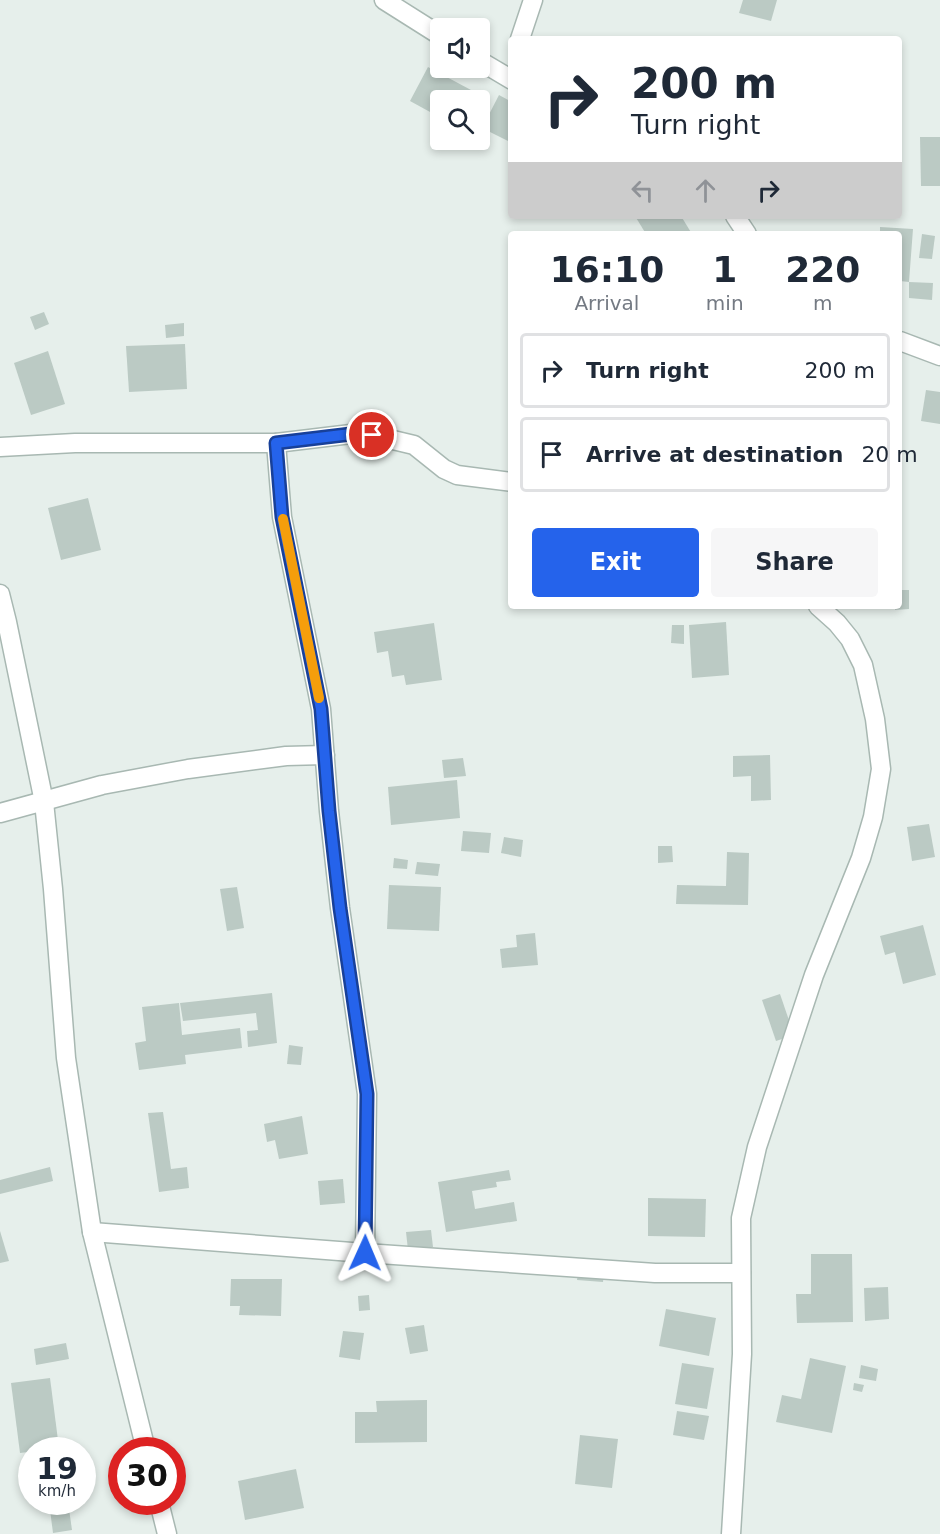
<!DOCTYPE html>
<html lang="en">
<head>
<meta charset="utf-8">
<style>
	:root { --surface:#fff; --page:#f6f6f7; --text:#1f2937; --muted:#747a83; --line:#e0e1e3; --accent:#2563eb }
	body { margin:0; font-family:"DejaVu Sans",sans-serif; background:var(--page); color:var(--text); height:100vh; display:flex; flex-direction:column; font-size:22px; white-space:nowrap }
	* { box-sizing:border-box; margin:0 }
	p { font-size:20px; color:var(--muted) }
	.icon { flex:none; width:33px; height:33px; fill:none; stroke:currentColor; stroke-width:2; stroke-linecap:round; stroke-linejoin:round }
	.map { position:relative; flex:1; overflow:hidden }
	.sheet { position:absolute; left:508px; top:231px; width:394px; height:378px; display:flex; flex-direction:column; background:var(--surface); border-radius:6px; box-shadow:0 3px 9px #0003 }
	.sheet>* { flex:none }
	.top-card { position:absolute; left:508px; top:36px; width:394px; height:183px; border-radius:6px; box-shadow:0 3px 9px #0003; background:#fff; color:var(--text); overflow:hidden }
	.tools { position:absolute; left:430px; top:18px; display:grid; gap:12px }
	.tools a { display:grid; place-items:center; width:60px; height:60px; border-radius:6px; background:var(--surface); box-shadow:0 3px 9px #0003; font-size:30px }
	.speed { position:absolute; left:18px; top:1437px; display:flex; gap:12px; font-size:30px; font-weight:700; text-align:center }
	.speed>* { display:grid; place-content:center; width:78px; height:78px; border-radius:50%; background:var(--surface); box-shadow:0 3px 9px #0003; line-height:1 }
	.speed small { font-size:15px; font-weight:400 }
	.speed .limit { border:9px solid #d22; background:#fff; color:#111 }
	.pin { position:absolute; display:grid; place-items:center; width:51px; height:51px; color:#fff; margin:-26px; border:3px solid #fff; border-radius:50%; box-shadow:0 2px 6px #0007 }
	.me { position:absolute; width:66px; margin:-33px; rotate:1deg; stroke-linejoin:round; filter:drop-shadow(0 0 4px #0008) }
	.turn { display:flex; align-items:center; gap:21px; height:126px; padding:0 24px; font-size:27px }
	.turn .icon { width:78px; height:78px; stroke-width:2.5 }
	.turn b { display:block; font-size:42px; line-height:51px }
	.lanes { display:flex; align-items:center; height:57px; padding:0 24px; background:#0003; justify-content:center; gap:30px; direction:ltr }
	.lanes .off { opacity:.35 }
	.eta { display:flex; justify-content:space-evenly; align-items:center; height:102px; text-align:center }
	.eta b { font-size:36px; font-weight:800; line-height:42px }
	.action { display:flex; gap:12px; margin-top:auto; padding:12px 24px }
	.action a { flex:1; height:69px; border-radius:6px; background:var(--accent); color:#fff; font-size:24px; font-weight:800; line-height:69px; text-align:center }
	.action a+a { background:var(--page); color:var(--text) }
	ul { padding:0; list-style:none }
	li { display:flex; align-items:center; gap:18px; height:75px; margin:0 12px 9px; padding:0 12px; border:3px solid var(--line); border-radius:6px }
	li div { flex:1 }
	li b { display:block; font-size:22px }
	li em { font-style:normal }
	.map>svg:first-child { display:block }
	.building { fill:#bbcac4 }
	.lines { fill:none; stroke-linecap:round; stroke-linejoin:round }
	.minor-casing { stroke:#a8b8b2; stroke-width:21 }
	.minor { stroke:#fff; stroke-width:18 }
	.route-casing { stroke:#184099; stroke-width:15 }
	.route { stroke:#2563eb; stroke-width:10 }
	.slow { stroke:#f59e0b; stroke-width:10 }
</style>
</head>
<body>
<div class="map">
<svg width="940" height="1534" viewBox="0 0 940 1534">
	<rect width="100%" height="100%" fill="#e6efeb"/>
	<g class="building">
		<polygon points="743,0 777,0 771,21 739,13"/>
		<polygon points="428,67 471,90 465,100 441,100 441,118 410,101"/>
		<polygon points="499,95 512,102 512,143 482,128"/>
		<polygon points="920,137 940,137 940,186 921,186"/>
		<polygon points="635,216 681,216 692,234 646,234"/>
		<polygon points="880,227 913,229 909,282 900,281 900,234 880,234"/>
		<polygon points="922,234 935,236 932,259 919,258"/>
		<polygon points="909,282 933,283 932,300 909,298"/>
		<polygon points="44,312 49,324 35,330 30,317"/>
		<polygon points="184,323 184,336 166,338 165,325"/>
		<polygon points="185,344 187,389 129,392 126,346"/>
		<polygon points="48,351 65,404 31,415 14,363"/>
		<polygon points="926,390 940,392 940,424 921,421"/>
		<polygon points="88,498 101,550 61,560 48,508"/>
		<polygon points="900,590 909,590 909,609 895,610 895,606 900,606"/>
		<polygon points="726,622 729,675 692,678 689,625"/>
		<polygon points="434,623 442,680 406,685 404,675 392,677 388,651 377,653 374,632"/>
		<polygon points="672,625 684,625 684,644 671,643"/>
		<polygon points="770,755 771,800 751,801 751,776 733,777 733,756"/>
		<polygon points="463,758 466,776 444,778 442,760"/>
		<polygon points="457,780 460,818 391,825 388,787"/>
		<polygon points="929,824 935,857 912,861 907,827"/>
		<polygon points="463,831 491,833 489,853 461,851"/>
		<polygon points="504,837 523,840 521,857 501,853"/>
		<polygon points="658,846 672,846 673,862 658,863"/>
		<polygon points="727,852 749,853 748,905 676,904 677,885 726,886"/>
		<polygon points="394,858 408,860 407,869 393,868"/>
		<polygon points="417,862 440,864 438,876 415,874"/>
		<polygon points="389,885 441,887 439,931 387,929"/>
		<polygon points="237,887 244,928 227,931 220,889"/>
		<polygon points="923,925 936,975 903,984 895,952 885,955 880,936"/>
		<polygon points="535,933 538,965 502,968 500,949 517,947 516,935"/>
		<polygon points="272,993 277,1043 248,1047 247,1031 258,1030 256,1013 183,1021 180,1003"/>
		<polygon points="780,994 794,1035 776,1041 762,1000"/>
		<polygon points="179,1003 182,1035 240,1028 242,1048 185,1055 186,1064 139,1070 135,1043 146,1041 142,1007"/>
		<polygon points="289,1045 303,1047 301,1065 287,1064"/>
		<polygon points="163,1112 171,1169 187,1167 189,1188 159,1192 148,1113"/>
		<polygon points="302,1116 308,1154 279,1159 275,1140 267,1142 264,1124"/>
		<polygon points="50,1167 53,1181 0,1194 0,1180"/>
		<polygon points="509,1170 511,1180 496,1182 497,1187 472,1191 475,1209 514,1202 517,1221 446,1232 438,1182"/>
		<polygon points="343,1179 345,1203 320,1205 318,1181"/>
		<polygon points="648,1198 706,1199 705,1237 648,1236"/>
		<polygon points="431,1230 433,1247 408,1250 406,1232"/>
		<polygon points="0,1231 9,1261 0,1263"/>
		<polygon points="811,1254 852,1254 853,1322 797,1323 796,1294 811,1294"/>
		<polygon points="578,1273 604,1275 603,1282 577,1280"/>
		<polygon points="231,1279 282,1279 281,1316 239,1315 240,1306 230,1306"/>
		<polygon points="888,1287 889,1319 865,1321 864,1288"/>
		<polygon points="369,1295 370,1310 359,1311 358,1296"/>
		<polygon points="666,1309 716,1318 709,1356 659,1346"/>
		<polygon points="424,1325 428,1351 410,1354 405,1328"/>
		<polygon points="343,1331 364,1333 360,1360 339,1357"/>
		<polygon points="66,1343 69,1359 36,1365 34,1349"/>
		<polygon points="810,1358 846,1366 832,1433 776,1422 782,1395 801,1399"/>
		<polygon points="682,1363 714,1368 707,1409 675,1404"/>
		<polygon points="861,1365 878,1369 876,1381 859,1378"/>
		<polygon points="50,1378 59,1448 20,1453 11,1383"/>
		<polygon points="854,1383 864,1385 862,1392 853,1390"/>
		<polygon points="427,1400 427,1442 355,1443 355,1412 377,1412 376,1401"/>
		<polygon points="677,1411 709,1416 704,1440 673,1435"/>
		<polygon points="580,1435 618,1439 612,1488 575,1484"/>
		<polygon points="296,1469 304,1508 245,1520 238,1481"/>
		<polygon points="49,1502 68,1502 72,1530 53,1533"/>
	</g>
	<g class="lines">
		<g class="minor-casing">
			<g id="minor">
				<polyline points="384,0 441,36"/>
				<polyline points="520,39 533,0"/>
				<polyline points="480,61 512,80"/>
				<polyline points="735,216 747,234"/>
				<polyline points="900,341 940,356"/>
				<polyline points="276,443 282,517 321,709 329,811 340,908 367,1094 365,1253"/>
				<polyline points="0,447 75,443 276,443 351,434 372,435 414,445 444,469 457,475 512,482"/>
				<polyline points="0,594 7,622 44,802 53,889 66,1058 92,1232 146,1450"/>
				<polyline points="0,813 102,785 188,769 286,756 325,755"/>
				<polyline points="92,1232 365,1253 655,1273 741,1273"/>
				<polyline points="159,1502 167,1534"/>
				<polyline points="731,1534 742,1354 741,1218 757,1147 814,975 861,858 873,817 881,769 875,719 863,665 850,639 837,623 818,606"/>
			</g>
		</g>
		<use href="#minor" class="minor"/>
	</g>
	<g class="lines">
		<g class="route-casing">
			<polyline id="route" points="365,1253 367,1094 364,1073 340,908 329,811 321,709 282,517 276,443 351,434 372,435"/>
		</g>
		<use href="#route" class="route"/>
		<polyline class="slow" points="283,519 319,698"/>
	</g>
</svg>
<div class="tools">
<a><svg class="icon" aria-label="sound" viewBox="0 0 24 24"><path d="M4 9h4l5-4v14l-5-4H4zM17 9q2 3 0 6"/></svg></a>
<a><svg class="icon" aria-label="search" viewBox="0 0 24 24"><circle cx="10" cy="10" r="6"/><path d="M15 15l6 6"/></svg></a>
</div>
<div class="speed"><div>19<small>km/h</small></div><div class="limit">30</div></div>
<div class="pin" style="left:372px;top:435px;background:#d93025"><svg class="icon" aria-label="arrive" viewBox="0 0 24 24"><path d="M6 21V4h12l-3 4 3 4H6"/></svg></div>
<svg class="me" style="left:365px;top:1253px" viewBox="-20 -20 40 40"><path d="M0-17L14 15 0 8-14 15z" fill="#2563eb" stroke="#fff" stroke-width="4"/></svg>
<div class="top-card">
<div class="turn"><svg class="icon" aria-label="right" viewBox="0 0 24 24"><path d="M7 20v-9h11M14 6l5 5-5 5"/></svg><div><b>200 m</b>Turn right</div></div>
<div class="lanes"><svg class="icon off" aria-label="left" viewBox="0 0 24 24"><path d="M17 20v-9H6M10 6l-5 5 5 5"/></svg><svg class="icon off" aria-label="ahead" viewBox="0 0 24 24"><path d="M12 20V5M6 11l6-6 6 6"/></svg><svg class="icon" aria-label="right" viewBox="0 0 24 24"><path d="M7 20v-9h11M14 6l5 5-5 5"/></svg></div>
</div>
<section class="sheet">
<div class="eta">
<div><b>16:10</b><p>Arrival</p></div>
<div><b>1</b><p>min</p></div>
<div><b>220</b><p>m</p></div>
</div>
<ul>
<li><svg class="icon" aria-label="right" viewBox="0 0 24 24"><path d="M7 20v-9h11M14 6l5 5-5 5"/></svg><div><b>Turn right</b></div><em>200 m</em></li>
<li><svg class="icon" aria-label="arrive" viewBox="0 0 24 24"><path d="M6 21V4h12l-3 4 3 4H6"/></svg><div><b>Arrive at destination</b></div><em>20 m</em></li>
</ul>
<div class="action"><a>Exit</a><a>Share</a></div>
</section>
</div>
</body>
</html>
